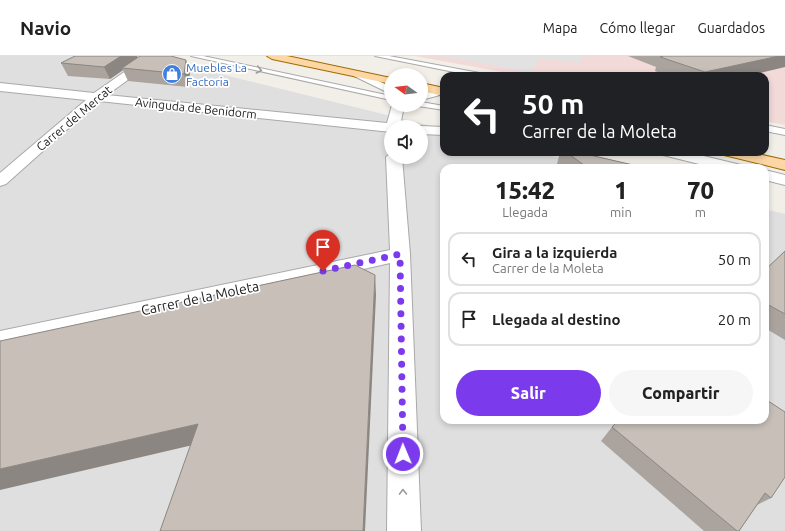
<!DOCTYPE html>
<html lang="es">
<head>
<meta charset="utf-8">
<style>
	:root { --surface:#fff; --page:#f6f6f6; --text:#222; --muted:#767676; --line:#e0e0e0; --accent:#7c3aed }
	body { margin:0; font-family:Ubuntu,sans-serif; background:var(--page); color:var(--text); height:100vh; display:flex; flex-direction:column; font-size:15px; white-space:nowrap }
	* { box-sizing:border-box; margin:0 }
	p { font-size:13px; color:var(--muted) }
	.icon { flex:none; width:22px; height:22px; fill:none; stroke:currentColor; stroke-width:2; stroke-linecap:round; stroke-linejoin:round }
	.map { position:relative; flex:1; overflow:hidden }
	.sheet { position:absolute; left:440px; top:108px; width:329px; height:260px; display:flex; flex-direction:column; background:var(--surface); border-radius:12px; box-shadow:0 2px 6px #0003 }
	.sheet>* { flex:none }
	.banner { position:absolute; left:440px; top:16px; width:329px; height:84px; border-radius:12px; box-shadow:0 2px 6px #0003; background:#202124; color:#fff; overflow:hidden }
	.needle { width:26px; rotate:285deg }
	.fabs { position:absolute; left:384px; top:12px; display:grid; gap:8px }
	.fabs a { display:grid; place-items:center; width:44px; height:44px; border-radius:50%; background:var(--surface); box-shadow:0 2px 6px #0003; font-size:20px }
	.pin { position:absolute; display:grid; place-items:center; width:34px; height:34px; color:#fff; margin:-41px -17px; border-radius:50% 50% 50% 0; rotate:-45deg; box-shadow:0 0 4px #0007 }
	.pin .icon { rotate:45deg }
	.me { position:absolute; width:44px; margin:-22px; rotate:359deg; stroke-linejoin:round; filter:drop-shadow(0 0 3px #0008) }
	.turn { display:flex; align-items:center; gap:14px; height:84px; padding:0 16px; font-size:18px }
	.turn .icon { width:52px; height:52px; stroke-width:2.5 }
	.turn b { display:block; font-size:28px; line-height:34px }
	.eta { display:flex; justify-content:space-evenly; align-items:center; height:68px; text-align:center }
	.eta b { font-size:24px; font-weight:800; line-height:28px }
	.primary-button { display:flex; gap:8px; margin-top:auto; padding:8px 16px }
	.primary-button a { flex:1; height:46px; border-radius:24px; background:var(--accent); color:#fff; font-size:16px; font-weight:800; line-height:46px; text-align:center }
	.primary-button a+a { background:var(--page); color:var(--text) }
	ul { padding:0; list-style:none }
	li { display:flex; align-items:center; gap:12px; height:54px; margin:0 8px 6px; padding:0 8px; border:2px solid var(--line); border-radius:12px }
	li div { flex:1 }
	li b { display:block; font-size:15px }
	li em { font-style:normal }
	header { display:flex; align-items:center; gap:24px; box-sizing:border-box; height:56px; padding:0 20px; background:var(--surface); border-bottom:1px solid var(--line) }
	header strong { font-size:19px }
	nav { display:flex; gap:22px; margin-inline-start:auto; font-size:14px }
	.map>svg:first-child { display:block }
	.residential { fill:#e0dfdf; fill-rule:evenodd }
	.commercial { fill:#f2dad9 }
	.parking { fill:#e2e2e2 }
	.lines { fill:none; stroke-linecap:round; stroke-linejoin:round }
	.service-casing { stroke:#a9a9a9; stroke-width:2 }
	.minor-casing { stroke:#a9a9a9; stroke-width:2 }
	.primary-casing { stroke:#a06b00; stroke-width:2 }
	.service { fill:#fff; fill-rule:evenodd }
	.minor { fill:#fff; fill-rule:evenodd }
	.primary { fill:#fcd6a4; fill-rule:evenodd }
	.wall { fill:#aba49e }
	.shaded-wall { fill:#8b8681 }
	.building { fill:#c7bfb8; stroke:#8b8681 }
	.oneway { stroke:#9c9c9c }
	.route { stroke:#7c3aed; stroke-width:7; stroke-dasharray:0 12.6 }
	.labels { text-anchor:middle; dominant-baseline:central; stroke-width:3.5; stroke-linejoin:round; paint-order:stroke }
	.far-shop-label { font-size:12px; fill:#366cbe; stroke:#fff; text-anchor:start }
	.far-street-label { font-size:12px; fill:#222; stroke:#fff }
	.street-label { font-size:14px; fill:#222; stroke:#fff }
</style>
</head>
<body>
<header>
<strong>Navio</strong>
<nav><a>Mapa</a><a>Cómo llegar</a><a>Guardados</a></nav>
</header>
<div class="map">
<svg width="785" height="475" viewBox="0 0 785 475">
	<rect width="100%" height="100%" fill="#f2efe9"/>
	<path class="residential" d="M 0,0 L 147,0 L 444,73 L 444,96 L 536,96 L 600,112 L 444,112 L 444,364 L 765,364 L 765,153 L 785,158 L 785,475 L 0,475 ZM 391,71 L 421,71 L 421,101 L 391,101 Z"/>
	<polygon class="commercial" points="415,0 785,0 785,69 765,65 765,20 523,20"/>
	<polygon class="parking" points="440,0 583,0 579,7 540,2 531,16"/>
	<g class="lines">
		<g class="service-casing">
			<g id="service">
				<polygon points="191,0 203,0 391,40 391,44"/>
				<polygon points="375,0 389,0 485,18 489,20 474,20"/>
				<polygon points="354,16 360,16 389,30 391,32 391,38 354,20"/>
				<polygon points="421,46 444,50 444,54 418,50 421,49"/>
				<polygon points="765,69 785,73 785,79 765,75"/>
			</g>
		</g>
		<g class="minor-casing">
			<g id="minor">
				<polygon points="150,0 155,3 154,5 107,39 387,67 392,49 404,49 400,71 391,71 391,76 99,45 6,128 0,130 0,117 86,44 0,35 0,27 94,37 146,1"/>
				<polygon points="442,31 444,32 444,38 421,44 421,36"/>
				<polygon points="421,70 444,71 444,79 421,78 421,71 416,71"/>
				<polygon points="661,96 687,96 741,109 743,112 715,112 663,99"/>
				<polygon points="391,97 391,101 402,101 410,198 421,475 387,475 390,207 0,295 0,275 390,194 386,101"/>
				<polygon points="765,114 785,119 785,129 765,124"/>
			</g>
		</g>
		<g class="primary-casing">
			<g id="primary">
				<polygon points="267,0 287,0 391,22 391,28 272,3"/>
				<polygon points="421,27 444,32 444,40 421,35"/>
				<polygon points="722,96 749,96 785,104 785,114 724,99"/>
			</g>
		</g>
		<use href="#service" class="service"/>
		<use href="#minor" class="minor"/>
		<use href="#primary" class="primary"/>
	</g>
	<g class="wall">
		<polygon points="75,0 137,0 138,2 190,16 188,31 128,25 123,14 110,23 68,20 61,7"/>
		<polygon points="628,0 785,0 747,20 667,20 655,15 656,11"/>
		<polygon points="560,96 577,96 646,112 562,112 557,108"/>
		<polygon points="785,195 785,284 765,272 765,214"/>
		<polygon points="765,364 771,442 757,449 739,475 704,475 601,385 612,371"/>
	</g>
	<g class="shaded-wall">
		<polygon points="121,0 137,0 139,4 122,12 123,14 110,23 104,11"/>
		<polygon points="779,0 785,0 785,11 747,20 703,20 705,16"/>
		<polygon points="186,4 190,16 188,31 184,18"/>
		<polygon points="375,219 376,239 365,475 363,475"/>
		<polygon points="198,368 210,385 0,434 0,413"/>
	</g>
	<g class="building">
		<polygon points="75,0 121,0 104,11 61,7"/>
		<polygon points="140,0 171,0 186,4 184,18 122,12"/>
		<polygon points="664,0 779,0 705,16 660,1"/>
		<polygon points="566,96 577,96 646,112 588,112"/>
		<polygon points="785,195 785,258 765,247 765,214"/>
		<polygon points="355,209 375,219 363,475 160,475 198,368 0,413 0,285"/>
		<polygon points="765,343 785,356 785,421 771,442 765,437 739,475 737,475 612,371 619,364 765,364"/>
	</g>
	<defs><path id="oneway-chevron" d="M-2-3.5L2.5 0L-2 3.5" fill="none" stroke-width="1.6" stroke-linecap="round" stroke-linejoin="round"/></defs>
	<g class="oneway">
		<use href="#oneway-chevron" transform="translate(259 14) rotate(12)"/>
		<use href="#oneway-chevron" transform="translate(403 436) rotate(-91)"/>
	</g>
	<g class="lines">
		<polyline class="route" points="323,215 400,198 403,398"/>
	</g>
	<defs>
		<g id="shop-disc" transform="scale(1)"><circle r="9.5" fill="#3f7fe0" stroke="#fff"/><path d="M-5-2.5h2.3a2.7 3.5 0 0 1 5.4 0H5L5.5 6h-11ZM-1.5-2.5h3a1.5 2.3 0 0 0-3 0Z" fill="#fff"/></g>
	</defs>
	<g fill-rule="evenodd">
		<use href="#shop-disc" x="172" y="18"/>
	</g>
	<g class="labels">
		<g class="far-shop-label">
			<text x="186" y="11">Muebles La<tspan x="186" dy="14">Factoria</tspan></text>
		</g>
		<g class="far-street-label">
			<text transform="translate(196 52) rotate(6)">Avinguda de Benidorm</text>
			<text transform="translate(74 62) rotate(-40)">Carrer del Mercat</text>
		</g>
		<g class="street-label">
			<text transform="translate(200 242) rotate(-12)">Carrer de la Moleta</text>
		</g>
	</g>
</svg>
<div class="fabs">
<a><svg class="needle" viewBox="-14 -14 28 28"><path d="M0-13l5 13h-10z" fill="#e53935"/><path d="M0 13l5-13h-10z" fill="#767676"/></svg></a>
<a><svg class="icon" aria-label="sound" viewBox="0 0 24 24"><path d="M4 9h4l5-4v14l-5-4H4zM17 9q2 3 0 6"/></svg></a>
</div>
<div class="pin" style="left:323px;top:215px;background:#d93025"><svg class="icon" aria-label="arrive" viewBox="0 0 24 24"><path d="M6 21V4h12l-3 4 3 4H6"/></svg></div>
<svg class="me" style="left:403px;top:398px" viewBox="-20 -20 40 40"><circle r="17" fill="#7c3aed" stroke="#fff" stroke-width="3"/><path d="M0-11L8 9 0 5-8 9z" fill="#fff"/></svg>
<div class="banner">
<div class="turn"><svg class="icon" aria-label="left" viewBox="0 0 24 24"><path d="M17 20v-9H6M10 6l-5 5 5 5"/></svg><div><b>50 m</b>Carrer de la Moleta</div></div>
</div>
<section class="sheet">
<div class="eta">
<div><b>15:42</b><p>Llegada</p></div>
<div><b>1</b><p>min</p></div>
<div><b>70</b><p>m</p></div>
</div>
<ul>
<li><svg class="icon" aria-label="left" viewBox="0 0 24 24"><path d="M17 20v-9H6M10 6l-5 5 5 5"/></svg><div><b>Gira a la izquierda</b><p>Carrer de la Moleta</p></div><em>50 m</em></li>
<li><svg class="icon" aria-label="arrive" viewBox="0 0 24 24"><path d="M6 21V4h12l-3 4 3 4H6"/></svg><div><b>Llegada al destino</b></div><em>20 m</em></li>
</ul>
<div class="primary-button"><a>Salir</a><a>Compartir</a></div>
</section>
</div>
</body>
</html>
